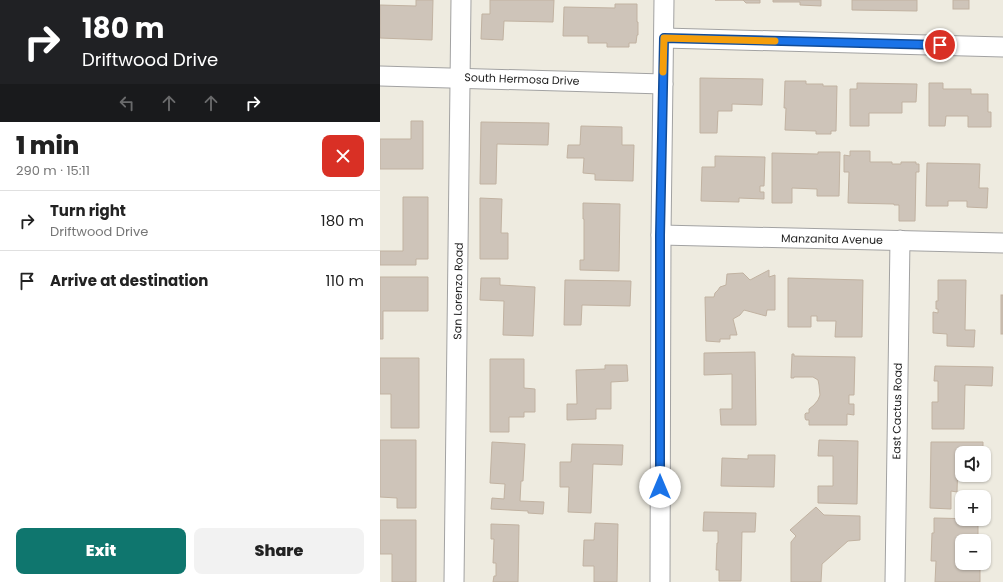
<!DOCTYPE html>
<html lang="en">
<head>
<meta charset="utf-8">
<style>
	:root { --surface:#fff; --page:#f2f2f2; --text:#222; --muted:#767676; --line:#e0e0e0; --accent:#0f766e }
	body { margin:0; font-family:Poppins,sans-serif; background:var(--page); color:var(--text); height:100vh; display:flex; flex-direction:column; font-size:15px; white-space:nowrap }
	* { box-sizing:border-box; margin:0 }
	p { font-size:13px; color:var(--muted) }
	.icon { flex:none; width:22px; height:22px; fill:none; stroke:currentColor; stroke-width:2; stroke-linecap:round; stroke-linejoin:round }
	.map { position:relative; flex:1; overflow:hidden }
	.details { display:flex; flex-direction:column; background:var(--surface); width:380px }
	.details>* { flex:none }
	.top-card { background:#202124; color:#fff; overflow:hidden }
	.buttons { position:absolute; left:575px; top:446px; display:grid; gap:8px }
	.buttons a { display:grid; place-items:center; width:36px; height:36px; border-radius:8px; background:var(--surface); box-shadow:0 1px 3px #0004; font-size:20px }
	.pin { position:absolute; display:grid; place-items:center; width:34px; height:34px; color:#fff; margin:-17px; border:2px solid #fff; border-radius:50%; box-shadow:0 1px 4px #0007 }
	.me { position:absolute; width:44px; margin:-22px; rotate:0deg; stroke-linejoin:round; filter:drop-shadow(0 0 3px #0008) }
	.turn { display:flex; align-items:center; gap:14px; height:84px; padding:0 16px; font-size:18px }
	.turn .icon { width:52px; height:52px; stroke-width:2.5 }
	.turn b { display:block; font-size:28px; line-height:34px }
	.lanes { display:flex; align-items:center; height:38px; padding:0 16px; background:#0003; justify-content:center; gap:20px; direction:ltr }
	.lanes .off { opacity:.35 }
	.round { display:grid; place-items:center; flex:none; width:42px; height:42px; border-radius:8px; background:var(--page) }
	.summary { display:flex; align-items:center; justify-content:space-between; height:68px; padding:0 16px }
	h1 { font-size:24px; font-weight:800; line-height:30px }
	.cta { display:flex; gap:8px; margin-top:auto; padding:8px 16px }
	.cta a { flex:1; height:46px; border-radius:8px; background:var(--accent); color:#fff; font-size:16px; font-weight:800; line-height:46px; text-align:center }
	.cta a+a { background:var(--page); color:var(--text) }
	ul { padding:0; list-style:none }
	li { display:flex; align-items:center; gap:12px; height:60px; padding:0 16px; border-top:1px solid var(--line) }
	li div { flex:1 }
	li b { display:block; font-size:15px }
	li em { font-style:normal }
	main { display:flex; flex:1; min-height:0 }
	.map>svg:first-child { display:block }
	.building { fill:#cec4b9; stroke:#c1b2a1 }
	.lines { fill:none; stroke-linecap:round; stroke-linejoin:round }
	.minor-casing { stroke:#a2a2a2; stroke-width:21 }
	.minor { stroke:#fff; stroke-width:19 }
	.route-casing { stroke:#114b97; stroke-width:10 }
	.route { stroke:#1a73e8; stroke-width:7 }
	.slow { stroke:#f59e0b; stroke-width:7 }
	.labels { text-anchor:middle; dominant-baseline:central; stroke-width:3; stroke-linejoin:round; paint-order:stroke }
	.street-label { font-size:11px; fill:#1b1b1b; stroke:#fff }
</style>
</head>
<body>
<main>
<section class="details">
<div class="top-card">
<div class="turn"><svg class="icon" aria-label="right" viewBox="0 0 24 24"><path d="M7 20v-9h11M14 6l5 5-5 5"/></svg><div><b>180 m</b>Driftwood Drive</div></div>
<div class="lanes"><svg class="icon off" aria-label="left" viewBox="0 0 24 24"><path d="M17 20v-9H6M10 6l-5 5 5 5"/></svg><svg class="icon off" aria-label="ahead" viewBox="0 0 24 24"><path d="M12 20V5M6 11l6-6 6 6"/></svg><svg class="icon off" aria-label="ahead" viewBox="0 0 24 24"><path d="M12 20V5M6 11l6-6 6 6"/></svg><svg class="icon" aria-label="right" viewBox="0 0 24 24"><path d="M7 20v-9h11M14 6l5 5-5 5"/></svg></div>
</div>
<div class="summary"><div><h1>1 min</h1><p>290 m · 15:11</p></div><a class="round" style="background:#d93025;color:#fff"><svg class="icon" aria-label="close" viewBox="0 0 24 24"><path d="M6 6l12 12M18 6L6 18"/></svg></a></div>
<ul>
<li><svg class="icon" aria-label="right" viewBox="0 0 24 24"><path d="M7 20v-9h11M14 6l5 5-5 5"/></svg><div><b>Turn right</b><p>Driftwood Drive</p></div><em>180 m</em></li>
<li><svg class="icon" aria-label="arrive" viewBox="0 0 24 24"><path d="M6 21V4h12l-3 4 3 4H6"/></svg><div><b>Arrive at destination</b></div><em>110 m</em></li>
</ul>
<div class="cta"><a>Exit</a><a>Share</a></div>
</section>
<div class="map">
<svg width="623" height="582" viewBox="0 0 623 582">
	<rect width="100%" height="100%" fill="#eeebe0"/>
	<g class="building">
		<polygon points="36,0 53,0 52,40 0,38 0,5 36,6"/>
		<polygon points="110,0 174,0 173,22 124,21 123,40 101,39 102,14 110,14"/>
		<polygon points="335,0 380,0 380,3 366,3 363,0"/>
		<polygon points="393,0 441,0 441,6 420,5 420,2 393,2"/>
		<polygon points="472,0 537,0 537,11 472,10"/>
		<rect x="573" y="0" width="16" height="9"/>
		<polygon points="235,4 257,4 257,22 258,22 258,35 257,35 256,43 249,43 249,47 227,47 227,43 208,43 208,36 183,36 184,7 235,8"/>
		<polygon points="320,78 383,79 382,105 352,104 352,111 338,111 337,133 320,133"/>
		<polygon points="405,81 426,81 426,84 443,84 443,86 457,86 456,131 451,131 451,134 436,134 436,131 405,130 406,108 404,108"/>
		<polygon points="477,83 537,84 536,102 522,102 522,113 489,113 489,126 470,126 470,89 477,89"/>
		<polygon points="549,83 563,83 563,89 591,89 591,94 608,94 608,112 611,112 611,127 588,127 588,116 566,116 565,126 549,126"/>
		<polygon points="31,121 43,121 43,169 0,169 0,139 31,139"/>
		<polygon points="101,122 169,123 168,145 117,144 116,184 100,184"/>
		<polygon points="201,126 242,127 242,145 254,145 253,181 215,180 215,174 203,173 204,158 187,158 188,145 200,145"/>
		<polygon points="470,151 490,151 490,162 512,162 512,164 521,164 521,162 536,162 536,164 539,164 539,172 536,172 535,221 519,221 519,205 514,205 514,204 468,203 469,172 464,172 464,155 470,156"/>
		<polygon points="438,152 460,152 459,196 437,196 437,189 412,188 412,203 392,203 392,153 438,154"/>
		<polygon points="335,156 385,157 384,186 380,186 380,192 384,192 384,199 359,198 359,202 321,201 322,167 335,167"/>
		<polygon points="547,163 600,164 599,188 608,188 607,208 587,207 587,201 568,201 568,206 546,206"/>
		<polygon points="23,197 48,197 48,259 36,259 36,265 0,265 0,251 23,251"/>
		<polygon points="100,198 122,199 121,233 128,233 128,259 100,259"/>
		<polygon points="203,203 240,204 239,271 200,270 200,260 204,260 204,219 203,219"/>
		<polygon points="389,270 389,277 395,275 395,310 387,310 386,316 364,310 360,315 353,319 357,335 350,335 350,339 340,339 340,342 326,341 325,297 334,297 335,293 338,290 340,287 346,285 347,274 363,273 370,280"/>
		<polygon points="0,277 48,277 48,311 3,311 3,339 0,339"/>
		<polygon points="101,278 120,278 120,285 155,287 153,336 123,335 124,301 100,300"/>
		<polygon points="408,278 483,280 482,337 455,337 456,321 437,321 437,316 431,316 431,327 408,327"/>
		<polygon points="185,280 251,281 250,306 202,305 201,325 184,325"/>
		<polygon points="558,280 586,280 585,330 595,330 594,347 567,346 567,334 553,333 553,312 558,313 558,309 556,309 556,301 558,301"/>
		<rect x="621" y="295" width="2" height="39"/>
		<polygon points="375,352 376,425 341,425 340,409 352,409 352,374 324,375 324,353"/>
		<polygon points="412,354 414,354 414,356 475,357 474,395 469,395 469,404 474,404 474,415 467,414 467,425 429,425 429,420 426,420 425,418 425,414 426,413 429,413 429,409 434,405 438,400 440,395 439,385 438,380 433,377 414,377 414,378 411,378"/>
		<polygon points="0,358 39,358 39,428 11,428 11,394 0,394"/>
		<polygon points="110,359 144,359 144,388 155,389 155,412 144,412 144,417 129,417 129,432 110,432"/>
		<polygon points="225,365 247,365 248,381 231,382 231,409 216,409 216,419 187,420 187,404 197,404 196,370 225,369"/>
		<polygon points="555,366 613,367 612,386 585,385 584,429 552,429 552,402 558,402 558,381 554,381"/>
		<polygon points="0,440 36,440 36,508 17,508 17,498 0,497"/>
		<polygon points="439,440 478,441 477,504 438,503 438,486 453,486 453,456 438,456"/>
		<polygon points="112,442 145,444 143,481 141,481 140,501 164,502 163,514 148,513 148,511 111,509 112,498 124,499 125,484 110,483"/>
		<polygon points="551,442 603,442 603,453 582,453 582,460 578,460 577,492 571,491 571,509 550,508"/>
		<polygon points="192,444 243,445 242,465 213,464 211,513 188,512 189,487 180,487 180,462 191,462"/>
		<polygon points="368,455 395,455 394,487 341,486 342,458 368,459"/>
		<polygon points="436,507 444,515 480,516 480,540 468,541 442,564 441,582 411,582 411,542 416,536 410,530"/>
		<polygon points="324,512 376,513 375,532 362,532 361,581 339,581 339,570 336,570 337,543 338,543 338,531 323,531"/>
		<polygon points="554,518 598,519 598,541 582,541 582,563 600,563 600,582 555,582 556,561 551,561 552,533 554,533"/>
		<polygon points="0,520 36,520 36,582 12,582 12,554 0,554"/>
		<polygon points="215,523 238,524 237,582 214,582 214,566 203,566 204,540 214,540"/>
		<polygon points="111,524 139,525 138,582 113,582 114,576 116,576 116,563 113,563 114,539 111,539"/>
	</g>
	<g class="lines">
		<g class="minor-casing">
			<g id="minor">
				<polyline points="284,38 623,47"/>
				<polyline points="0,76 283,84"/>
				<polyline points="281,235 623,243"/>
				<polyline points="74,582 81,0"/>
				<polyline points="280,582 281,235 284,0"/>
				<polyline points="515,582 520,240"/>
			</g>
		</g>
		<use href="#minor" class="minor"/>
	</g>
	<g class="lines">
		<g class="route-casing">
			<polyline id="route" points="280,487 280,235 284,38 560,45"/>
		</g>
		<use href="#route" class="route"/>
		<polyline class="slow" points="283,72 284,38 395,41"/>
	</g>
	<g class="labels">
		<g class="street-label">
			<text transform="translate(142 79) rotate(2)">South Hermosa Drive</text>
			<text transform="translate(452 239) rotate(1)">Manzanita Avenue</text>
			<text transform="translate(78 291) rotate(-89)">San Lorenzo Road</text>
			<text transform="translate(517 411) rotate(-89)">East Cactus Road</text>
		</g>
	</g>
</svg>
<div class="buttons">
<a><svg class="icon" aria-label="sound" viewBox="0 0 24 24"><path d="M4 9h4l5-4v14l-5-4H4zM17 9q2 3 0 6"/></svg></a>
<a>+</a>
<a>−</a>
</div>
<div class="pin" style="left:560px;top:45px;background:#d93025"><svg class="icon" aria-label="arrive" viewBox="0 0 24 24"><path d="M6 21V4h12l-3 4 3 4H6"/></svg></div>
<svg class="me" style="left:280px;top:487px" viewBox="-20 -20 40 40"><circle r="19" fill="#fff"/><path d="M0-13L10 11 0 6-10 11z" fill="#1a73e8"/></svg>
</div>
</main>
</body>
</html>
